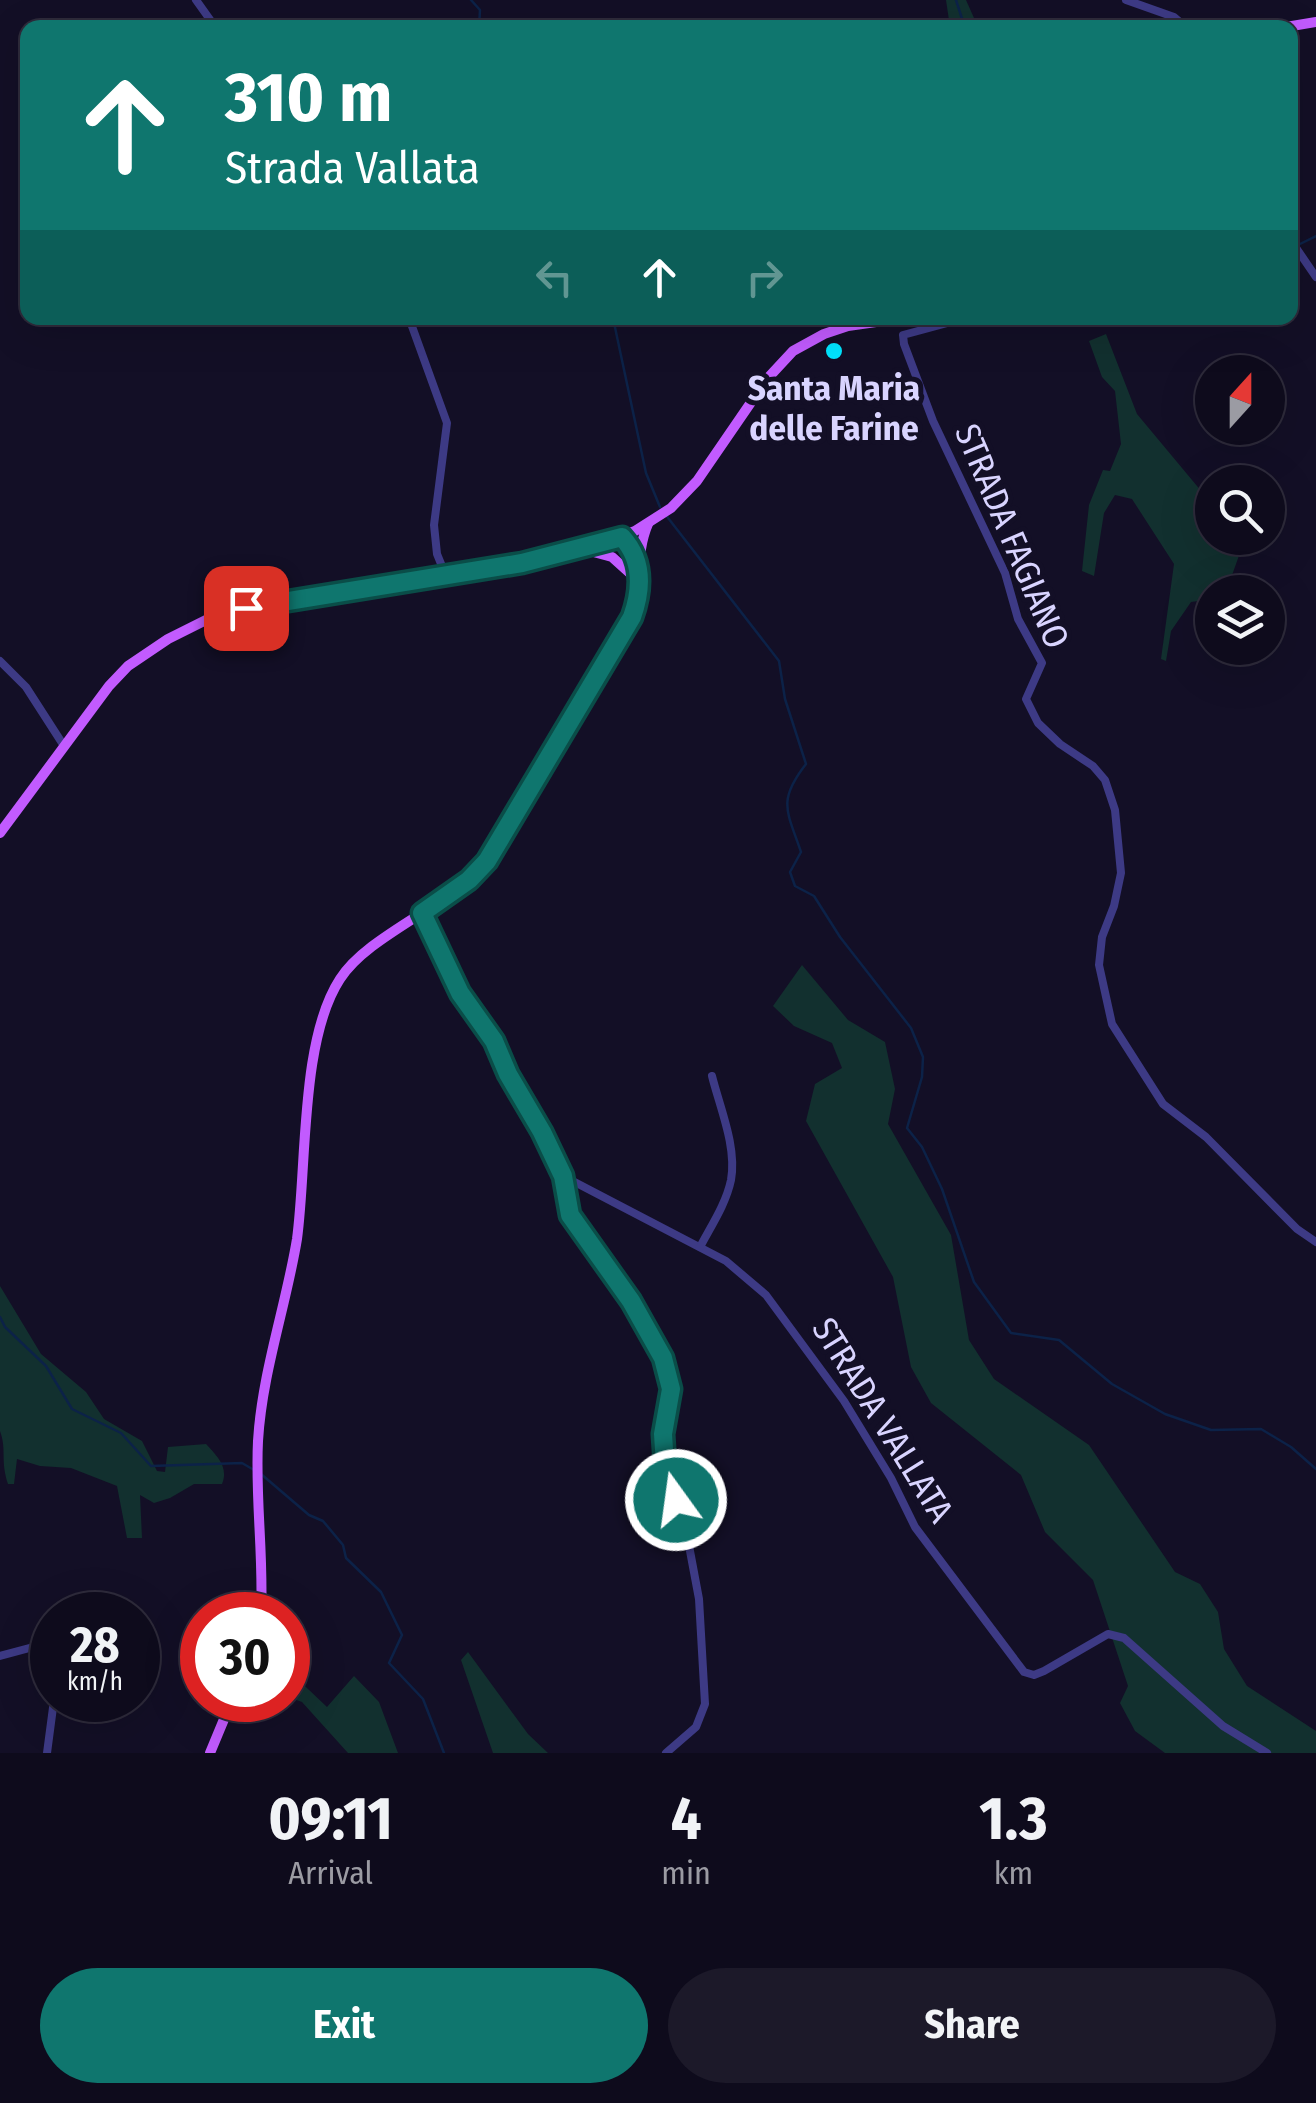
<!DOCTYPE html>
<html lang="en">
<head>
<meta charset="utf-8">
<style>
	:root { --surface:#0e0b1c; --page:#1c1929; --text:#f1f3f6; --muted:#9b9ba3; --line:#2e2b3b; --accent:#0f766e }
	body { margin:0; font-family:"Fira Sans Condensed",sans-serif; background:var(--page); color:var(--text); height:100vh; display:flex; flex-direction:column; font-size:38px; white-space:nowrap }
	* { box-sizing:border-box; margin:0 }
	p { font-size:32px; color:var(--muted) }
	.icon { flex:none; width:55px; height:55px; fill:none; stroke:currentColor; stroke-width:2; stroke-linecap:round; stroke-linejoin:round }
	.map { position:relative; height:1753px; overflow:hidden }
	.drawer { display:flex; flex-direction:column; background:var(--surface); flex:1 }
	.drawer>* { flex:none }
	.hud { position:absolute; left:20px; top:20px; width:1278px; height:305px; border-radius:20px; box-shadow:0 10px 40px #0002,0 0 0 2px var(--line); background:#0f766e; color:#fff; overflow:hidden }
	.needle { width:65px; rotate:21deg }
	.controls { position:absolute; left:1195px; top:355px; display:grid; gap:20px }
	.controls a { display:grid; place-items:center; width:90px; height:90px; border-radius:50%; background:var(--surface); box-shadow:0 10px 40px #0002,0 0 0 2px var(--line); font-size:50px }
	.speed { position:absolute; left:30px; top:1592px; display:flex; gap:20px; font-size:50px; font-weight:700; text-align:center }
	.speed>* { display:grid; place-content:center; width:130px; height:130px; border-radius:50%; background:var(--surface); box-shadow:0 10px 40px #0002,0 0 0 2px var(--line); line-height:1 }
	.speed small { font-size:25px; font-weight:400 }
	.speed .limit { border:15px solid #d22; background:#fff; color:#111 }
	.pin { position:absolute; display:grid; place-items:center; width:85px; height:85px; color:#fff; margin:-42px; border-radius:20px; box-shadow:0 5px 15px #0006 }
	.me { position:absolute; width:110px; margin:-55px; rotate:346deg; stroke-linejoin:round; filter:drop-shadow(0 0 8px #0008) }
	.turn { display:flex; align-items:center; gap:35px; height:210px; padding:0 40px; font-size:45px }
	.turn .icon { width:130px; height:130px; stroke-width:2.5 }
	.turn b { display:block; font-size:70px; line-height:85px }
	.lanes { display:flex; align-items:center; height:95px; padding:0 40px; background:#0003; justify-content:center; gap:50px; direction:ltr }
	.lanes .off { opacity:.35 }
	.eta { display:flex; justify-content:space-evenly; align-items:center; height:170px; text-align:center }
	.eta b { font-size:60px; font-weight:700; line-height:70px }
	.button { display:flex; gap:20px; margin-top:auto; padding:20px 40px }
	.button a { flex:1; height:115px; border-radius:60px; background:var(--accent); color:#fff; font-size:40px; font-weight:700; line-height:115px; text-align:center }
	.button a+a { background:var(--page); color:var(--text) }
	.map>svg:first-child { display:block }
	.green { fill:#12302f }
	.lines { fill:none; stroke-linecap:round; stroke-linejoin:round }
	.stream { stroke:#0c2248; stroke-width:2.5 }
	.minor { stroke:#3d3a85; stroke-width:8 }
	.major { stroke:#c25bff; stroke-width:10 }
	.route-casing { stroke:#0a4d48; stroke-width:25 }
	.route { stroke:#0f766e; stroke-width:18 }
	.poi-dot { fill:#00e5ff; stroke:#130f26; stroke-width:4 }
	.labels { text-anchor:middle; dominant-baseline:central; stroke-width:10; stroke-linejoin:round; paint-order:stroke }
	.poi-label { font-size:35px; font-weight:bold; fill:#d9d4ff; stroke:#130f26 }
	.street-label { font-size:35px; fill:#d9d4ff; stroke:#130f26 }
</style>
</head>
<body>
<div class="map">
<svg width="1316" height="1753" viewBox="0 0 1316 1753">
	<rect width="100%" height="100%" fill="#130f26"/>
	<g class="green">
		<polygon points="946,0 966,0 978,27 950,27"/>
		<polygon points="1106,334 1137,414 1212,504 1212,538 1234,538 1241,550 1226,592 1212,592 1212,599 1191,602 1171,631 1166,661 1161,659 1174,564 1132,499 1115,495 1104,513 1094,576 1082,571 1089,505 1103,470 1110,471 1121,444 1115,391 1102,377 1089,341"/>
		<polygon points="802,965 848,1020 885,1042 895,1089 888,1124 951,1235 969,1340 994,1379 1089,1445 1175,1572 1200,1584 1218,1612 1224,1649 1247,1686 1316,1731 1316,1753 1165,1753 1135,1731 1120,1703 1128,1686 1093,1580 1045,1532 1021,1475 931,1403 911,1367 893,1277 806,1121 815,1084 842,1068 832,1043 794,1026 773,1006"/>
		<path d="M 0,1286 L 41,1354 L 86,1392 L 104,1419 L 142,1441 L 157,1471 L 165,1472 L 168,1447 L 206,1444 C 217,1456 229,1467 222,1484 L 194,1484 L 170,1498 L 154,1503 L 140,1495 L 142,1538 L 127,1538 L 117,1486 L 71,1468 L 40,1466 L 17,1459 L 14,1484 L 8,1484 C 0,1460 7,1450 0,1431 Z"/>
		<polygon points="468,1652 528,1734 548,1753 493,1753 461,1660"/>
		<polygon points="288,1670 327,1707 354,1676 379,1702 398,1753 348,1753 302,1702 288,1697"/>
	</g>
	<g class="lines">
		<g class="stream">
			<polyline points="471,0 480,10 479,28"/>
			<polyline points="956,0 965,28"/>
			<polyline points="1300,244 1316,236"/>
			<polyline points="613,318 646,473 660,507"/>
			<path d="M 665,514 L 779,661 L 785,699 L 806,764 C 777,801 787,811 801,852 L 790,872 L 795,886 L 814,896 L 840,937 L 911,1028 L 923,1057 L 922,1077 L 907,1128 L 922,1147 L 942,1189 L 974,1282 L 1011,1333 L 1059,1340 L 1112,1384 L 1165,1414 L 1211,1430 L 1261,1429 L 1291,1447 L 1316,1469"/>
			<polyline points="0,1317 5,1327 46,1366 72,1409 121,1433 151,1466 242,1463 254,1470"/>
			<polyline points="261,1474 309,1515 323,1521 343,1545 346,1558 381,1592 402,1635 389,1663 423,1699 444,1753"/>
		</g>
		<g class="minor">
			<polyline points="196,0 216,28"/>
			<polyline points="1126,0 1174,17 1187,28"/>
			<polyline points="1290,239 1316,277"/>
			<polyline points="409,318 447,423 434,525 437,554 446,576"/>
			<polyline points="966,318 903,335 904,344 933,421 1005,573 1018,619 1042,663 1026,699 1038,723 1060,744 1093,766 1105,780 1115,810 1121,873 1114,906 1102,937 1099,965 1112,1024 1163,1104 1206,1137 1297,1229 1316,1242"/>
			<polyline points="0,661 26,687 64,746"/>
			<polyline points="422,913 460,993 494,1041 563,1176 726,1261 766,1295 844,1401 891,1478 915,1527 1024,1672 1034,1675 1044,1671 1108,1634 1124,1638 1223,1726 1267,1753"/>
			<polyline points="563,1176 570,1215 631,1301 663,1357 671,1389 663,1433 665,1465 687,1535 699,1599 705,1704 696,1727 666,1753"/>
			<path d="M 700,1247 C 711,1226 726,1204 731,1180 C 737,1147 720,1108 712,1076"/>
			<polyline points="0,1656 52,1642"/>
			<polyline points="47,1753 54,1700"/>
		</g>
		<g class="major">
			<polyline points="1280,28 1316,22"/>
			<polyline points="622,537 630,570"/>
			<polyline points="586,550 612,557 632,575"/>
			<polyline points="0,833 109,686 128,666 168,639 214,616 521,563 595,546 635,531 671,508 697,481 767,379 793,351 824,334 848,326 904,318"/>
			<path d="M 261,1615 C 264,1557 255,1499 258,1441 C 262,1373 286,1306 297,1239 C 307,1166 300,1040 340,979 C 369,934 451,906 487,861 L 630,623 C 643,591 634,556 648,524"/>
			<polyline points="210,1753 232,1700"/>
		</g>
	</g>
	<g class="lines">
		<g class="route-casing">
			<path id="route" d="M 246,608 L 522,563 L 622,537 C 643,560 642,589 632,617 L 487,861 L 469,880 L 422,913 L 460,993 L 494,1041 L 508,1074 L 542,1132 L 563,1176 L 570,1215 L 631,1301 L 663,1358 L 671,1389 L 663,1434 L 665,1465 L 676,1500"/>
		</g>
		<use href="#route" class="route"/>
	</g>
	<circle class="poi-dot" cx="834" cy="351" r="10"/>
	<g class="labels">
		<g class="poi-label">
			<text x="834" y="388">Santa Maria<tspan x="834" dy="40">delle Farine</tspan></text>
		</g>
		<g class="street-label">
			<text transform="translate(1012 536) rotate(67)">STRADA FAGIANO</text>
			<text transform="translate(883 1420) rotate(58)">STRADA VALLATA</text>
		</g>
	</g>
</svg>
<div class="controls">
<a><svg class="needle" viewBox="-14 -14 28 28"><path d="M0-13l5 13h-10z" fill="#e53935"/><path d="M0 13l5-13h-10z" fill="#9b9ba3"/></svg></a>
<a><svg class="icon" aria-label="search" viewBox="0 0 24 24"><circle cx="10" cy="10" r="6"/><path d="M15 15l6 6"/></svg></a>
<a><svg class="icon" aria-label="layers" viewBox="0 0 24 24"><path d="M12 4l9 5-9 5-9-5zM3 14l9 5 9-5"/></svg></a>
</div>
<div class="speed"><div>28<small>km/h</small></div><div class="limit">30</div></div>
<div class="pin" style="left:246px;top:608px;background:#d93025"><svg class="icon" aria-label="arrive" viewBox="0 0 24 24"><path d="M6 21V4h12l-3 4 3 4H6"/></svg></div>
<svg class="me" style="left:676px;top:1500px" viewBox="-20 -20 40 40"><circle r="17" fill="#0f766e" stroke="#fff" stroke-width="3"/><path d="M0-11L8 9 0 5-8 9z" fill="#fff"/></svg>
<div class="hud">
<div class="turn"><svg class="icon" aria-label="ahead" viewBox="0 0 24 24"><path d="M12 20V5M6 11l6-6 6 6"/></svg><div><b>310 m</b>Strada Vallata</div></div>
<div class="lanes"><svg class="icon off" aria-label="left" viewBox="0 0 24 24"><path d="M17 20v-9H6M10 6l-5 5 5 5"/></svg><svg class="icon" aria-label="ahead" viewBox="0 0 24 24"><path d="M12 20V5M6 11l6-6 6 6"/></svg><svg class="icon off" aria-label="right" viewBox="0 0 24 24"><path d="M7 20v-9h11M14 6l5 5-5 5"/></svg></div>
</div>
</div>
<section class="drawer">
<div class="eta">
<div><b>09:11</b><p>Arrival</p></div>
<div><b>4</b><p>min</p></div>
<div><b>1.3</b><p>km</p></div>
</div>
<div class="button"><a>Exit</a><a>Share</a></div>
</section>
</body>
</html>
